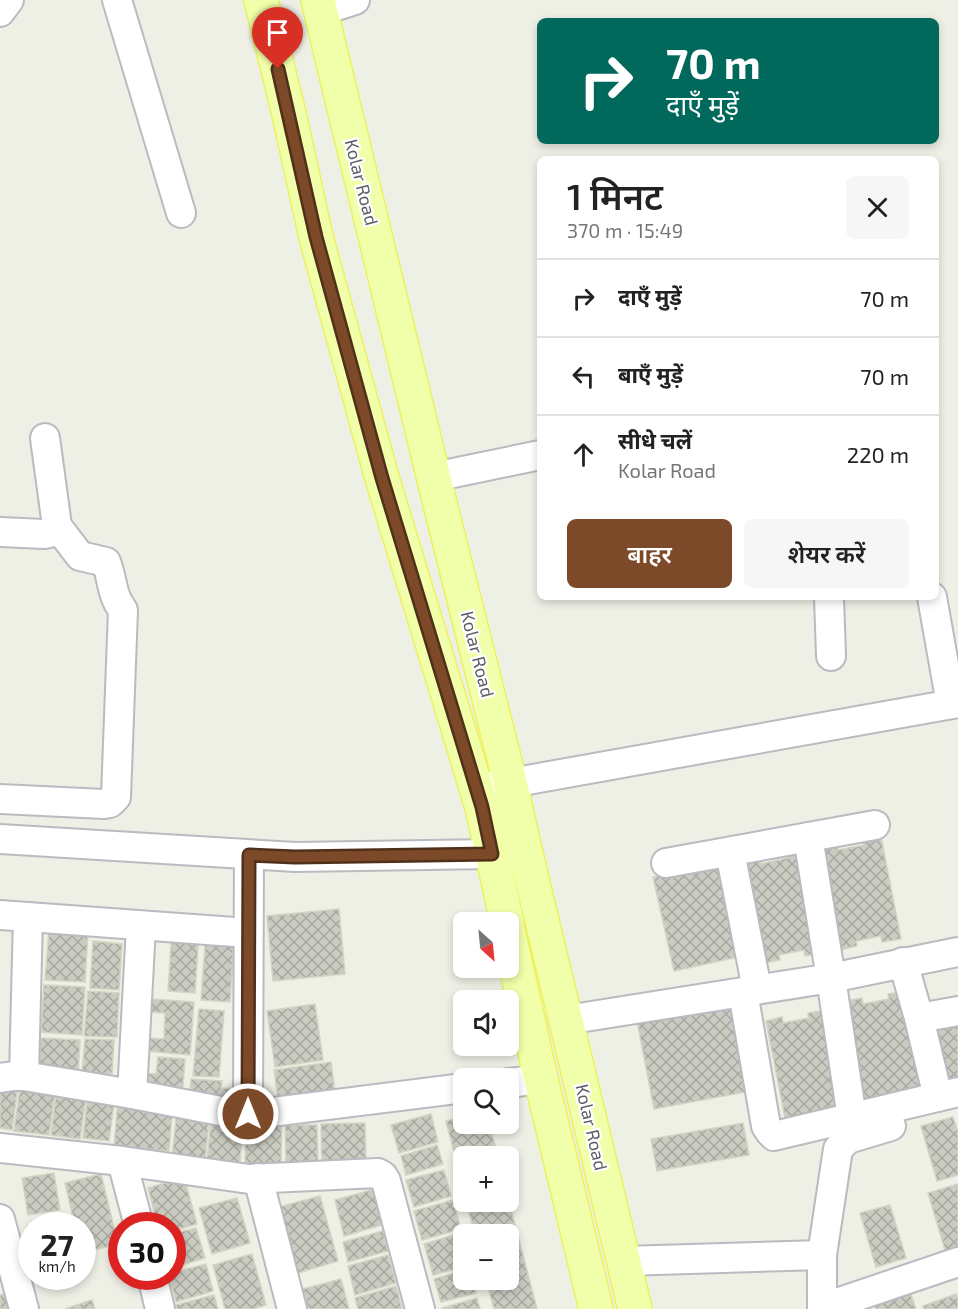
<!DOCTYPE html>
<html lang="hi">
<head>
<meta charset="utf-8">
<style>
	:root { --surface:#fff; --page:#f6f6f6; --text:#222; --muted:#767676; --line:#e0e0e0; --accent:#7c4a28 }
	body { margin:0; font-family:"Exo 2","Noto Sans Devanagari",sans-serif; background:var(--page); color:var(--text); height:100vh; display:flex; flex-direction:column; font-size:22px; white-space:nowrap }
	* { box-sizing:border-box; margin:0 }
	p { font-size:20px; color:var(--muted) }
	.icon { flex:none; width:33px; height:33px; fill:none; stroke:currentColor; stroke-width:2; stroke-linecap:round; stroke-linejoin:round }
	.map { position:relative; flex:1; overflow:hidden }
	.sheet { position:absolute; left:537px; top:156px; width:402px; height:444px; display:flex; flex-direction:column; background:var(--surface); border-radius:9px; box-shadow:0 3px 9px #0003 }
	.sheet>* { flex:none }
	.banner { position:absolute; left:537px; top:18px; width:402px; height:126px; border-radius:9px; box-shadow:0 3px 9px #0003; background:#00695c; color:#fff; overflow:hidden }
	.needle { width:39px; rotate:153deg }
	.buttons { position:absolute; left:453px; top:912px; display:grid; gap:12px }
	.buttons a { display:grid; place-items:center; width:66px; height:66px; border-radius:9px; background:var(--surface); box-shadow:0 3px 9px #0003; font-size:30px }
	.speed { position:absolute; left:18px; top:1212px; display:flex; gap:12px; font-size:30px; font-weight:700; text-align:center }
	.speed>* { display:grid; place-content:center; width:78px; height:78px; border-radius:50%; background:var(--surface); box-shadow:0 3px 9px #0003; line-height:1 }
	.speed small { font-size:15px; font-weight:400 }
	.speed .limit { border:9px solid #d22; background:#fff; color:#111 }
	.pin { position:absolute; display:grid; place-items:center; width:51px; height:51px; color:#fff; margin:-62px -26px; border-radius:50% 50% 50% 0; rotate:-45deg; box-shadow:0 0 6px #0007 }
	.pin .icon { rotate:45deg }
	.me { position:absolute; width:66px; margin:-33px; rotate:0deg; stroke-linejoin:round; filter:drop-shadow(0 0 4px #0008) }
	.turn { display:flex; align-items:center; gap:21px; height:126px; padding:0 30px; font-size:27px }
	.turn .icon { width:78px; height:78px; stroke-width:2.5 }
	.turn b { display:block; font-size:42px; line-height:51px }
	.round { display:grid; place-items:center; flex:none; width:63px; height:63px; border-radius:9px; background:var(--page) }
	.summary { display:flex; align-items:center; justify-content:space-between; height:102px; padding:0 30px }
	h1 { font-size:36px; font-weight:600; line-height:45px }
	.primary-button { display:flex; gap:12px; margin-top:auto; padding:12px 30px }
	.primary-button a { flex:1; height:69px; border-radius:9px; background:var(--accent); color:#fff; font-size:24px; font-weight:600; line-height:69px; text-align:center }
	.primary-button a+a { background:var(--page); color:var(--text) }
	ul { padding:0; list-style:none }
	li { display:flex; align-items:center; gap:18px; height:78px; padding:0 30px; border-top:2px solid var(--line) }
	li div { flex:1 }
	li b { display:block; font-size:22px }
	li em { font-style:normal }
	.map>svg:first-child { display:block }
	.building { fill:url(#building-cross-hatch); stroke:#d4d4c3; stroke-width:1.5 }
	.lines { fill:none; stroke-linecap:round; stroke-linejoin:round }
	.minor-casing { stroke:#babac1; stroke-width:32 }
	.major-casing { stroke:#ecf35a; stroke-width:36 }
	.minor { stroke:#fff; stroke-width:28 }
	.major { stroke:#f1ffaa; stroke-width:33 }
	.route-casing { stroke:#51301a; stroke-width:15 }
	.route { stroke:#7c4a28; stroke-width:10 }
	.labels { text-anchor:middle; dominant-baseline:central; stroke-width:4.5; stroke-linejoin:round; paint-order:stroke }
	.street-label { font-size:18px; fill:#5d5e65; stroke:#fff }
</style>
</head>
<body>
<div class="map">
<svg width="958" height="1309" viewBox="0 0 958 1309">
	<defs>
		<pattern id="building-cross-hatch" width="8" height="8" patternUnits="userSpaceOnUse" patternTransform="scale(1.5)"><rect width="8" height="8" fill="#cacbc1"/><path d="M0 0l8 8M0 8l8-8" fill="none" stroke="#a7a8a0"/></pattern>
	</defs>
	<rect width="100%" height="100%" fill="#eeefe5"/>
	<g class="building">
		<polygon points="881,837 901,939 882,942 881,936 856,941 857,946 840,950 820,847 837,844 838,850 864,845 863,840"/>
		<polygon points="804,850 824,952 805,956 804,950 779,955 780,960 764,963 744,861 760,858 761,864 787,858 786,854"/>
		<polygon points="722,862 743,956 674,971 653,877"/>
		<polygon points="339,909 345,974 273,981 267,916"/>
		<polygon points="49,930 88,932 85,982 45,980"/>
		<polygon points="172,931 199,932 195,993 168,991"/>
		<polygon points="206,933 234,935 230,1002 201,1000"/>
		<polygon points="93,941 122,944 119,990 90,988"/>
		<polygon points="44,985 85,987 82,1035 41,1032"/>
		<polygon points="88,991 119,993 117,1037 84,1036"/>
		<polygon points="905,991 925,1092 906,1090 881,1095 882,1100 865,1103 845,1001 862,998 863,1004 889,999 888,994"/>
		<polygon points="733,996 751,1091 654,1109 636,1016"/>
		<polygon points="151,999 194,1002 190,1055 147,1051 148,1038 164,1039 165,1013 150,1012"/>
		<polygon points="315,1004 323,1060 275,1067 267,1011"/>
		<polygon points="199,1009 224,1011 219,1077 193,1076"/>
		<polygon points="826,1010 846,1112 826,1109 801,1114 802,1119 786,1123 766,1021 782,1017 783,1023 809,1018 808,1013"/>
		<polygon points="958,1013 958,1078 941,1081 930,1018"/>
		<polygon points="41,1038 80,1040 78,1076 39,1073"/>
		<polygon points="85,1039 114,1040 112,1074 82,1073"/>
		<polygon points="158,1057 185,1059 182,1097 139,1088 140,1073 156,1074"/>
		<polygon points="331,1062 335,1092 278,1100 274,1070"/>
		<polygon points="191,1079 222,1081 221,1088 235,1089 233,1107 189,1104"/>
		<polygon points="21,1081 56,1086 49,1135 14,1131"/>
		<polygon points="0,1083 18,1085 12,1130 0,1128"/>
		<polygon points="57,1086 87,1090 80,1139 51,1135"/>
		<polygon points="88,1093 115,1097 109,1141 83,1138"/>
		<polygon points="118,1100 173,1104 169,1151 114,1146"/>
		<polygon points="177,1109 210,1112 205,1160 172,1157"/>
		<polygon points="431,1114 438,1142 399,1153 391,1125"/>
		<polygon points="464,1117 464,1124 489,1124 498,1156 464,1156 464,1191 446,1121"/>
		<polygon points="953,1117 958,1132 958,1175 937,1181 921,1126"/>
		<polygon points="211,1120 243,1121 240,1164 207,1162"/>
		<polygon points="365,1123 366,1163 322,1165 321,1124"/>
		<polygon points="743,1123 749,1155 657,1171 651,1139"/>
		<polygon points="246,1125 282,1126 281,1166 245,1165"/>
		<polygon points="285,1125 317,1125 318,1163 286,1164"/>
		<polygon points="437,1145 443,1164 406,1175 401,1156"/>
		<polygon points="444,1170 451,1196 414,1207 406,1180"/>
		<polygon points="54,1173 60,1210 28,1215 22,1178"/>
		<polygon points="101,1174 118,1244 82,1253 82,1226 75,1226 65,1183"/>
		<polygon points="184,1177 197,1224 172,1231 172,1226 158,1226 148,1188"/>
		<polygon points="958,1184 958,1250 946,1253 928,1193"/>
		<polygon points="375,1189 385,1224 344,1236 335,1200"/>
		<polygon points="320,1196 338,1261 298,1273 279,1207"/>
		<polygon points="237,1198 250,1243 212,1254 199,1208"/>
		<polygon points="508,1198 537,1309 494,1309 486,1280 508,1280 508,1234 475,1234 466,1202 508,1202"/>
		<polygon points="453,1200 461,1229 422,1240 414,1211"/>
		<polygon points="890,1205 906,1258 876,1267 860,1213"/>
		<polygon points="66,1217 68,1226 32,1226 32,1248 27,1226"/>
		<polygon points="196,1228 205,1258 172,1268 172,1234"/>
		<polygon points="383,1231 388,1251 348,1262 343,1242"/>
		<polygon points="460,1233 464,1244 464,1267 433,1275 424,1244"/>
		<polygon points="252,1254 266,1305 253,1309 225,1309 213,1265"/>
		<polygon points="388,1255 396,1283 355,1295 348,1266"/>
		<polygon points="206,1264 213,1291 176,1302 169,1276 172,1276 172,1273"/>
		<polygon points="464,1270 464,1280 472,1280 476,1293 441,1302 434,1279"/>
		<polygon points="341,1279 349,1309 308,1309 303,1289"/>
		<polygon points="396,1286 402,1309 358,1309 355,1298"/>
		<polygon points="910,1292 916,1309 876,1309 874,1305"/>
		<polygon points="9,1293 13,1309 0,1309 0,1295"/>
		<polygon points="956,1294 958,1300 958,1309 924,1309 923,1306"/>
		<polygon points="214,1295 218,1309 177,1309 176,1305"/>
		<polygon points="477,1298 480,1309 442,1309 442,1308"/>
		<polygon points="92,1300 95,1309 65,1309"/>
	</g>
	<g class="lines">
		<g class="minor-casing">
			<g id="minor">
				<polyline points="117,0 181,213"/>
				<polyline points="321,11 355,0"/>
				<polyline points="0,12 9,0"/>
				<polyline points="434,477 540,455"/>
				<polyline points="0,532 44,534 54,532 57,526 45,438"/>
				<polyline points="829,597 831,656"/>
				<polyline points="932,597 951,704"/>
				<polyline points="488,787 958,703"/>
				<path d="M 0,799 L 104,804 L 110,803 L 116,797 L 123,610 C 111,595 113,579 106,562 L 80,556 L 57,526"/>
				<polyline points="808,837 831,978 852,1118"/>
				<polyline points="0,839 295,857 492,854 514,851"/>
				<polyline points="730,852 757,989"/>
				<polyline points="666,863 875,825"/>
				<polyline points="0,915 248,933"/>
				<polyline points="903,962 919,1018 938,1097"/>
				<polyline points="743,992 766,1126 770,1132 774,1136 958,1092"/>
				<polyline points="919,1018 958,1011"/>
				<polyline points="566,1020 831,978 958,952"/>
				<polyline points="24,1076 28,917"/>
				<polyline points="0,1078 14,1076 24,1076 132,1094 226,1112 248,1115 464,1088"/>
				<polyline points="508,1083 541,1079"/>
				<polyline points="132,1094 141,926"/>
				<polyline points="248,1115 249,855"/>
				<polyline points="0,1148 122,1161 249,1179 378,1173 383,1176 386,1181 420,1309"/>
				<polyline points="122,1161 139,1226"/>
				<polyline points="258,1178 292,1309"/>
				<polyline points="0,1219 24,1309"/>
				<polyline points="822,1255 838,1149 848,1139 891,1126"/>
				<polyline points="624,1261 822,1255 822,1309"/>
				<polyline points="152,1276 160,1309"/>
				<polyline points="822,1308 958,1262"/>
			</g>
		</g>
		<g class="major-casing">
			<g id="major">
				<polyline points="261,0 289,114 316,237 382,478 482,807 507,922"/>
				<polyline points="318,0 440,504 510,782 525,850 635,1309"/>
				<polyline points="508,930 541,1079 596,1309"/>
			</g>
		</g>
		<use href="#minor" class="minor"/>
		<use href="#major" class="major"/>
	</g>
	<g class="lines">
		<g class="route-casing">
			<polyline id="route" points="248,1114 249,855 295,857 492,854 482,807 382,478 316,237 278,69"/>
		</g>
		<use href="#route" class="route"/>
	</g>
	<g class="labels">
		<g class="street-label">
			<text transform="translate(362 182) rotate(76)">Kolar Road</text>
			<text transform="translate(478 654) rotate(76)">Kolar Road</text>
			<text transform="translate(592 1127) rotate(77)">Kolar Road</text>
		</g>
	</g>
</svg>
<div class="buttons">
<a><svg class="needle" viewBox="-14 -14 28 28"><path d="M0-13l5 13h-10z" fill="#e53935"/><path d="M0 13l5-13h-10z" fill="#767676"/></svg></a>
<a><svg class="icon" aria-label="sound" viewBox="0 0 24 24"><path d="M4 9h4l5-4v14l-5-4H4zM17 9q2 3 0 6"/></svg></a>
<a><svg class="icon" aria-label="search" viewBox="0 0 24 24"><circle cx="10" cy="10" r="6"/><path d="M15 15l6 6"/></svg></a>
<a>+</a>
<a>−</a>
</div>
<div class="speed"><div>27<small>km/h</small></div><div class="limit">30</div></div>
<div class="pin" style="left:278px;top:69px;background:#d93025"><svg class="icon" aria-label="arrive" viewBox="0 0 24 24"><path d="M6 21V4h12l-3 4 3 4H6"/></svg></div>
<svg class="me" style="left:248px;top:1114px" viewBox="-20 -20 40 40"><circle r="17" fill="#7c4a28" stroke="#fff" stroke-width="3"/><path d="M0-11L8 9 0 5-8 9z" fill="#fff"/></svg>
<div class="banner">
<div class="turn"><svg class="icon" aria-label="right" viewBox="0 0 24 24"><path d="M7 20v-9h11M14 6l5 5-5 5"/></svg><div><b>70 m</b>दाएँ मुड़ें</div></div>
</div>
<section class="sheet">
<div class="summary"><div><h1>1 मिनट</h1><p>370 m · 15:49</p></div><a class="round"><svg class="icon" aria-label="close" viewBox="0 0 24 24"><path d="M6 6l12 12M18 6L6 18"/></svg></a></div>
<ul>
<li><svg class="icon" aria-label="right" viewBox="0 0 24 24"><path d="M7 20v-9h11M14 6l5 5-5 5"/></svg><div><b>दाएँ मुड़ें</b></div><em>70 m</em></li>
<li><svg class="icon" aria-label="left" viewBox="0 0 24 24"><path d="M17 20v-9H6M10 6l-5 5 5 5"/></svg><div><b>बाएँ मुड़ें</b></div><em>70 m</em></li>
<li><svg class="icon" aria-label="ahead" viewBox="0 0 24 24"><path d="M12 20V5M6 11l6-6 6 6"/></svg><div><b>सीधे चलें</b><p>Kolar Road</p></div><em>220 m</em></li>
</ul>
<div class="primary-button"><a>बाहर</a><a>शेयर करें</a></div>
</section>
</div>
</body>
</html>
